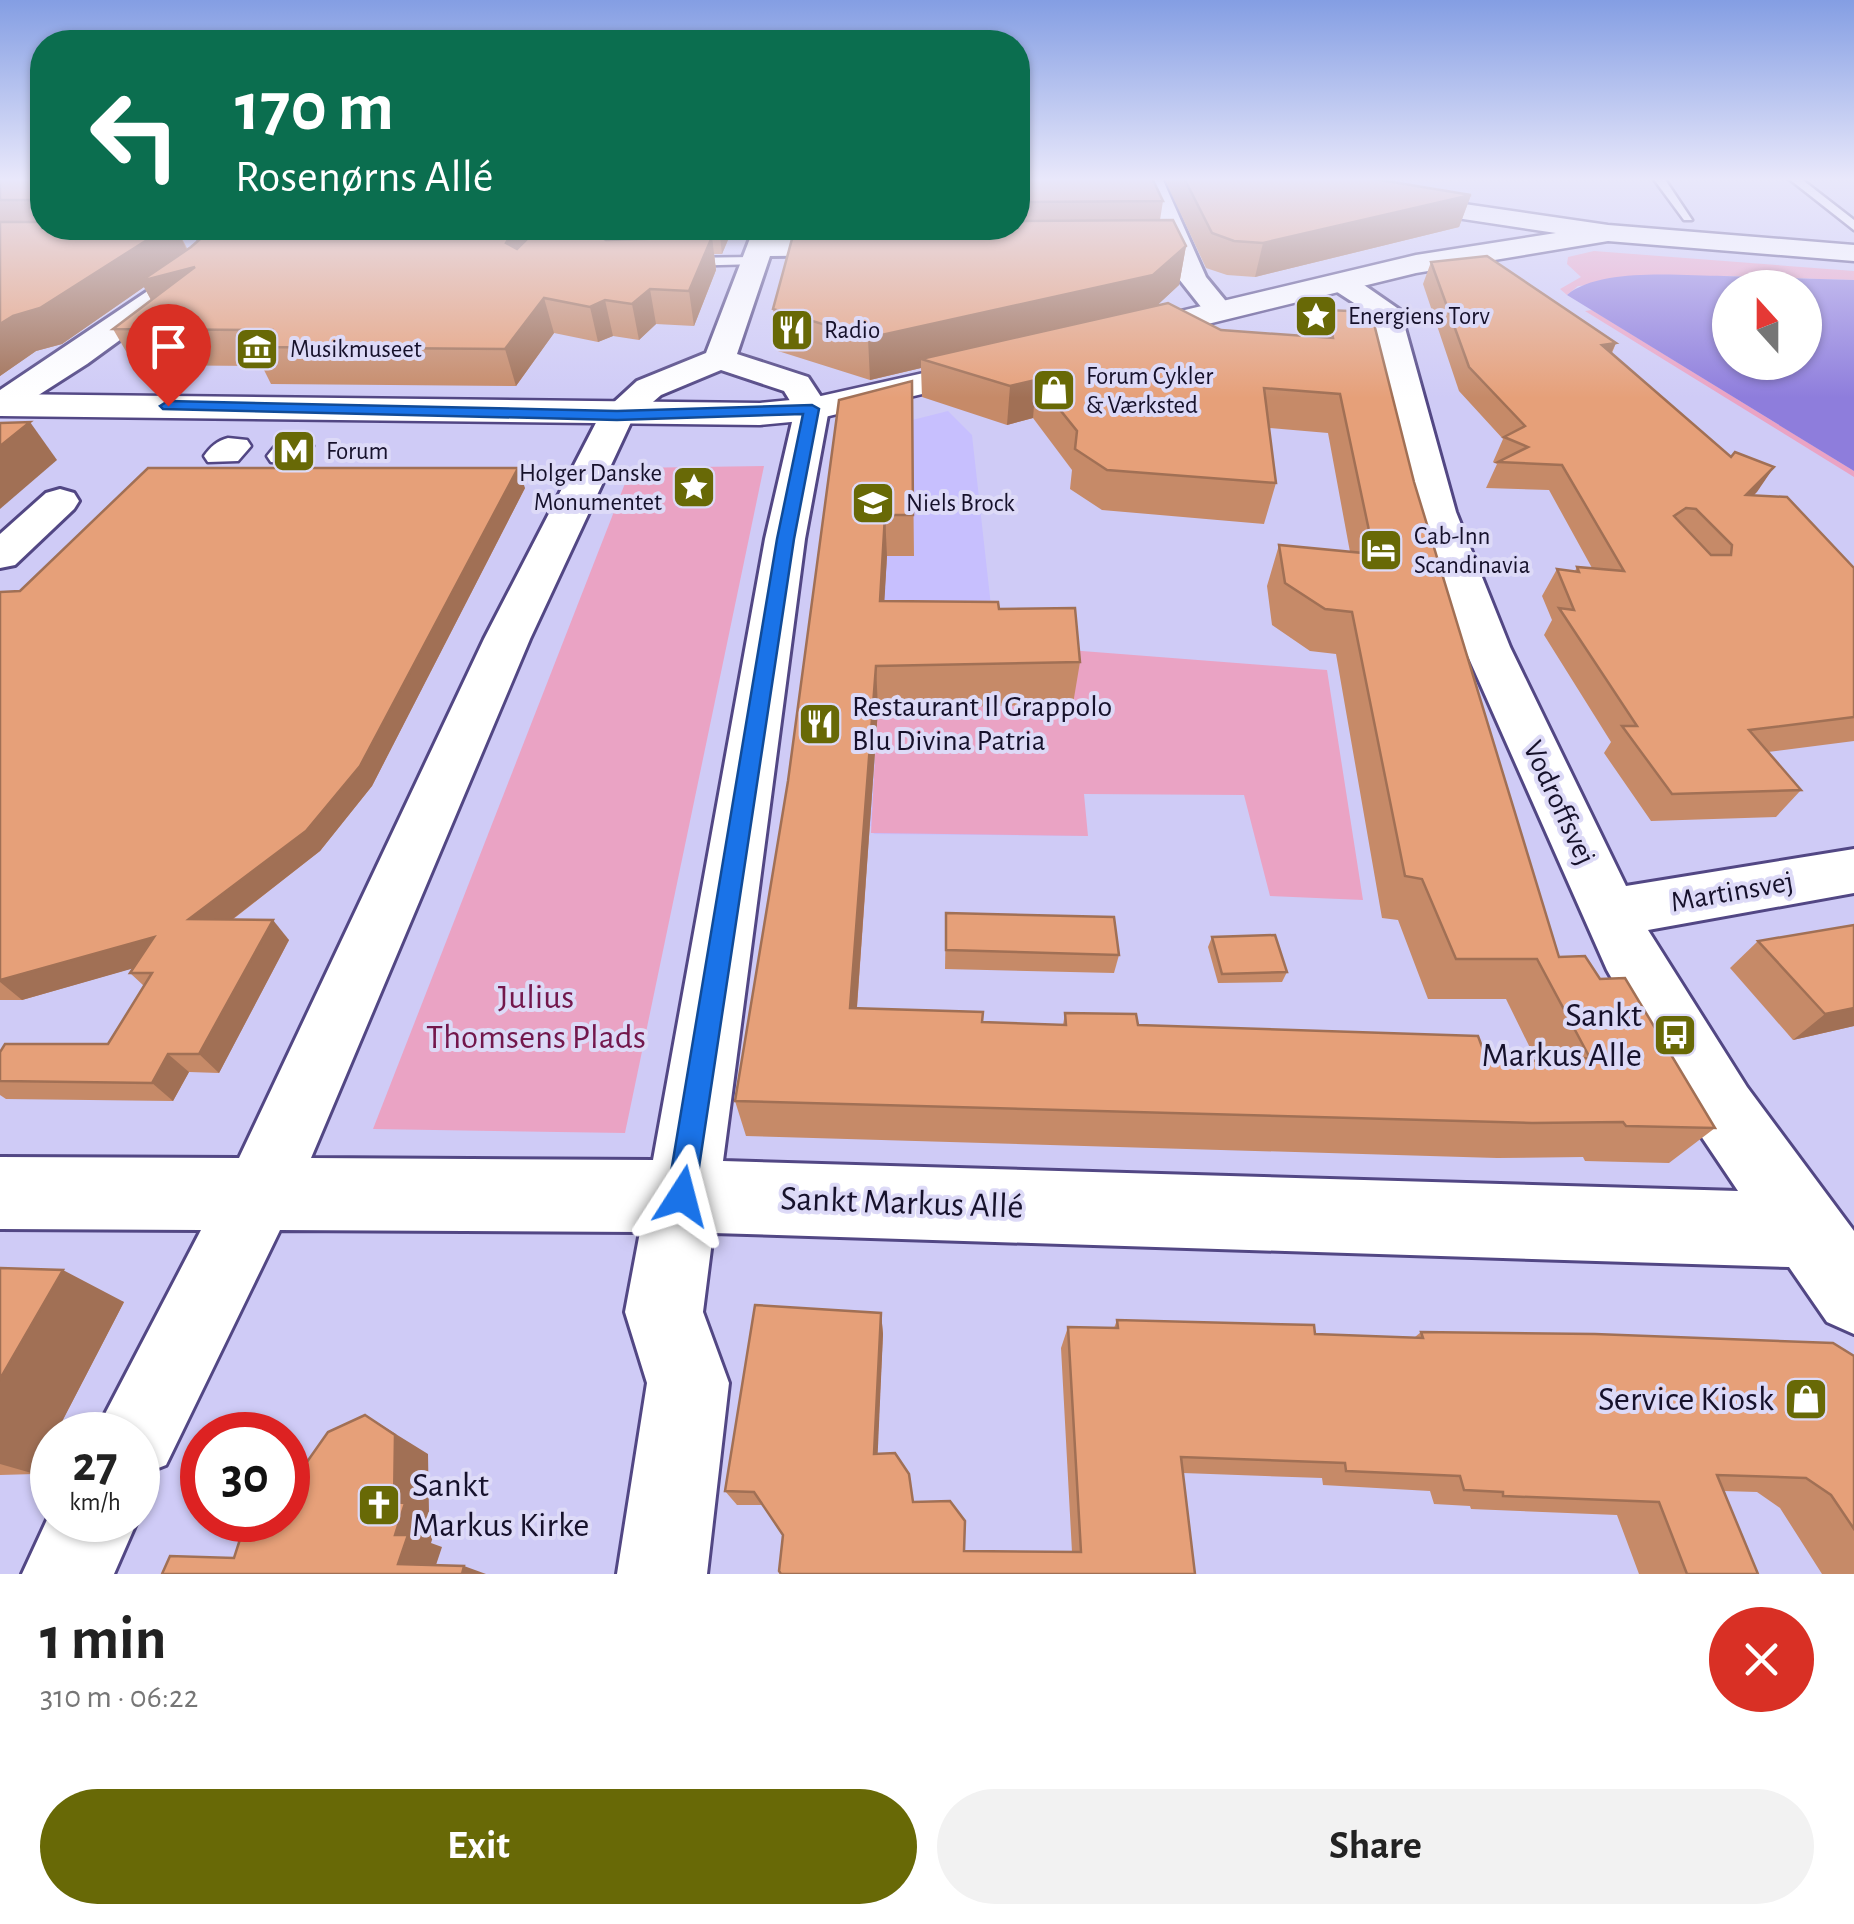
<!DOCTYPE html>
<html lang="en">
<head>
<meta charset="utf-8">
<style>
	:root { --surface:#fff; --page:#f2f2f2; --text:#222; --muted:#767676; --accent:#686906 }
	body { margin:0; font-family:"Alegreya Sans",sans-serif; background:var(--page); color:var(--text); height:100vh; display:flex; flex-direction:column; font-size:38px; white-space:nowrap }
	* { box-sizing:border-box; margin:0 }
	p { font-size:32px; color:var(--muted) }
	.icon { flex:none; width:55px; height:55px; fill:none; stroke:currentColor; stroke-width:2; stroke-linecap:round; stroke-linejoin:round }
	.map { position:relative; height:1574px; overflow:hidden }
	.panel { display:flex; flex-direction:column; background:var(--surface); flex:1 }
	.panel>* { flex:none }
	.hud { position:absolute; left:30px; top:30px; width:1000px; height:210px; border-radius:40px; box-shadow:0 2px 8px #0004; background:#0b6e4f; color:#fff; overflow:hidden }
	.needle { width:65px; rotate:339deg }
	.tools { position:absolute; left:1712px; top:270px; display:grid; gap:20px }
	.tools a { display:grid; place-items:center; width:110px; height:110px; border-radius:50%; background:var(--surface); box-shadow:0 2px 8px #0004; font-size:50px }
	.speed { position:absolute; left:30px; top:1412px; display:flex; gap:20px; font-size:50px; font-weight:700; text-align:center }
	.speed>* { display:grid; place-content:center; width:130px; height:130px; border-radius:50%; background:var(--surface); box-shadow:0 2px 8px #0004; line-height:1 }
	.speed small { font-size:25px; font-weight:400 }
	.speed .limit { border:15px solid #d22; background:#fff; color:#111 }
	.pin { position:absolute; display:grid; place-items:center; width:85px; height:85px; color:#fff; margin:-102px -42px; border-radius:50% 50% 50% 0; rotate:-45deg; box-shadow:0 0 10px #0007 }
	.pin .icon { rotate:45deg }
	.me { position:absolute; width:110px; margin:-55px; rotate:9deg; stroke-linejoin:round; filter:drop-shadow(0 0 8px #0008) }
	.turn { display:flex; align-items:center; gap:35px; height:210px; padding:0 40px; font-size:45px }
	.turn .icon { width:130px; height:130px; stroke-width:2.5 }
	.turn b { display:block; font-size:70px; line-height:85px }
	.round { display:grid; place-items:center; flex:none; width:105px; height:105px; border-radius:52px; background:var(--page) }
	.head { display:flex; align-items:center; justify-content:space-between; height:170px; padding:0 40px }
	h1 { font-size:60px; font-weight:600; line-height:75px }
	.button { display:flex; gap:20px; margin-top:auto; padding:20px 40px }
	.button a { flex:1; height:115px; border-radius:60px; background:var(--accent); color:#fff; font-size:40px; font-weight:600; line-height:115px; text-align:center }
	.button a+a { background:var(--page); color:var(--text) }
	.map>svg:first-child { display:block }
	.built { fill:#c7bffe }
	.green { fill:#eaa3c4 }
	.water { fill:#8e7ddc; fill-rule:evenodd }
	.lines { fill:none; stroke-linecap:round; stroke-linejoin:round }
	.service-casing { stroke:#524784; stroke-width:5 }
	.pedestrian-casing { stroke:#524784; stroke-width:5 }
	.minor-casing { stroke:#524784; stroke-width:6 }
	.tertiary-casing { stroke:#524784; stroke-width:5 }
	.service { fill:#fff; fill-rule:evenodd }
	.pedestrian { fill:#fff; fill-rule:evenodd }
	.minor { fill:#fff; fill-rule:evenodd }
	.tertiary { fill:#fff; fill-rule:evenodd }
	.wall { fill:#c68a68; fill-rule:evenodd }
	.shaded-wall { fill:#a17055 }
	.building { fill:#e6a079; stroke:#a17055; stroke-width:2.5; fill-rule:evenodd }
	.route { fill:#1a73e8; stroke:#114b97; stroke-width:2.5 }
	.labels { text-anchor:middle; dominant-baseline:central; stroke-width:8; stroke-linejoin:round; paint-order:stroke }
	.far-poi-label { font-size:25px; fill:#16112b; stroke:#dddaf7; text-anchor:start }
	.poi-label { font-size:30px; fill:#16112b; stroke:#dddaf7; text-anchor:start }
	.street-label { font-size:30px; fill:#16112b; stroke:#dddaf7 }
	.near-park-label { font-size:35px; fill:#73174c; stroke:#dddaf7 }
	.near-poi-label { font-size:35px; fill:#16112b; stroke:#dddaf7; text-anchor:end }
	.near-street-label { font-size:35px; fill:#16112b; stroke:#dddaf7 }
</style>
</head>
<body>
<div class="map">
<svg width="1854" height="1574" viewBox="0 0 1854 1574">
	<rect width="100%" height="100%" fill="#cfcbf6"/>
	<polygon class="built" points="948,411 972,435 995,642 1088,836 874,834 871,826 794,824 841,438"/>
	<g class="green">
		<polygon points="1594,251 1854,271 1854,280 1724,276 1578,286 1567,295 1560,289 1581,277 1567,264 1568,257"/>
		<polygon points="1592,310 1854,471 1854,477 1585,311"/>
		<polygon points="764,466 625,1133 373,1129 631,468"/>
		<polygon points="1069,650 1327,670 1363,900 1270,896 1244,795 1084,794 1088,836 871,833 878,701"/>
	</g>
	<path class="water" d="M 1724,276 L 1854,280 L 1854,471 L 1567,295 C 1601,267 1680,276 1724,276 ZM 1730,288 L 1805,288 L 1805,362 L 1730,362 Z"/>
	<g class="lines">
		<g class="service-casing">
			<g id="service">
				<polygon points="1653,178 1664,178 1692,220 1684,220"/>
				<polygon points="1788,178 1800,178 1854,220 1854,230"/>
				<polygon points="754,257 759,258 759,264 682,266 676,262 682,258"/>
			</g>
		</g>
		<g class="pedestrian-casing">
			<g id="pedestrian">
				<path d="M 228,438 L 247,440 L 251,446 L 238,461 L 208,462 L 204,456 C 211,446 217,441 228,438 Z"/>
				<polygon points="299,438 313,446 301,462 271,462 267,456 280,440"/>
			</g>
		</g>
		<g class="minor-casing">
			<g id="minor">
				<polygon points="1139,178 1162,178 1206,277 1234,311 1229,317 1209,317 1179,279"/>
				<polygon points="222,228 254,228 222,247 219,264 205,278 87,364 12,412 0,415 0,390 185,266 192,261 201,237"/>
				<path d="M 754,228 L 778,228 L 775,240 L 862,239 L 875,247 L 862,255 L 770,256 L 737,354 L 808,377 L 829,409 L 805,539 L 723,1161 L 1738,1191 L 1699,1133 L 1607,970 L 1464,647 L 1416,512 L 1371,314 L 1331,288 L 1327,282 L 1341,274 L 1351,276 L 1400,310 L 1456,512 L 1510,647 L 1626,886 L 1854,849 L 1854,893 L 1648,930 L 1747,1087 L 1854,1231 L 1854,1334 L 1827,1322 L 1789,1267 L 713,1233 L 703,1312 L 729,1383 L 707,1574 L 617,1574 L 647,1383 L 625,1312 L 640,1232 L 280,1230 L 166,1465 L 138,1476 L 138,1435 L 94,1435 L 201,1230 L 0,1229 L 0,1157 L 239,1158 L 484,639 L 600,415 L 637,381 L 706,353 ZM 721,370 L 784,391 L 795,409 L 765,539 L 653,1160 L 311,1158 L 530,639 L 632,420 L 661,395 Z"/>
				<polygon points="60,489 74,493 79,501 74,509 15,565 0,568 0,534 46,493"/>
				<polygon points="52,1509 52,1520 138,1519 114,1574 22,1574"/>
			</g>
		</g>
		<g class="tertiary-casing">
			<g id="tertiary">
				<polygon points="1226,178 1286,178 1608,225 1854,245 1854,261 1608,241 1416,273 1122,345 1111,342 1106,335 1111,328 1122,325 1416,255 1556,233 1238,185"/>
				<polygon points="995,357 1007,360 1012,367 1007,374 812,420 760,425 0,416 0,394 760,403 812,398"/>
			</g>
		</g>
		<use href="#service" class="service"/>
		<use href="#pedestrian" class="pedestrian"/>
		<use href="#minor" class="minor"/>
		<use href="#tertiary" class="tertiary"/>
	</g>
	<g class="wall">
		<path d="M 0,178 L 42,178 L 42,228 L 733,228 L 722,254 L 714,254 L 716,270 L 694,326 L 656,324 L 639,340 L 613,336 L 598,342 L 554,333 L 516,386 L 271,384 L 262,366 L 134,365 L 113,329 L 151,300 L 144,287 L 62,344 L 36,351 L 0,376 ZM 178,231 L 207,231 L 206,234 L 188,250 Z"/>
		<polygon points="1018,178 1163,201 1160,220 1186,246 1179,285 1157,305 1221,330 1321,338 1328,310 1414,482 1559,957 1600,979 1715,1128 1669,1163 1585,1161 1583,1157 1497,1158 746,1136 735,1101 912,381 914,556 887,556 884,601 999,609 1080,662 1073,704 878,709 857,1008 982,1022 1063,1025 1065,1013 1138,1025 1488,1063 1536,1060 1506,999 1428,999 1398,920 1382,918 1336,654 1310,651 1272,625 1267,586 1279,545 1350,552 1328,433 1269,428 1276,483 1264,524 1102,510 1070,489 1072,470 1033,418 1007,425 922,397 921,368 870,380 778,351 773,309 1018,228"/>
		<polygon points="1164,178 1368,178 1471,195 1459,227 1255,277 1227,275 1206,268"/>
		<polygon points="1431,262 1616,343 1612,353 1731,457 1774,467 1754,495 1854,568 1854,741 1768,752 1801,790 1776,817 1651,821 1604,753 1611,742 1544,635 1552,620 1542,596 1557,569 1575,571 1577,567 1592,568 1549,490 1486,488 1497,464 1493,462 1503,439 1459,391 1423,284"/>
		<polygon points="525,488 372,786 320,851 232,920 289,940 219,1073 189,1072 173,1101 6,1099 0,1095 0,1052 108,1044 144,986 130,973 133,968 22,1000 0,1000 0,592 20,591"/>
		<polygon points="946,913 1119,955 1114,973 945,969"/>
		<polygon points="1854,925 1854,1026 1793,1040 1730,968 1758,941"/>
		<polygon points="1212,937 1287,972 1282,982 1218,983 1208,947"/>
		<polygon points="0,1268 124,1302 55,1435 52,1435 35,1474 0,1475"/>
		<polygon points="881,1313 883,1334 877,1453 913,1502 964,1551 1072,1552 1061,1348 1068,1327 1114,1328 1117,1320 1315,1334 1415,1337 1421,1332 1854,1356 1854,1574 1822,1574 1780,1508 1757,1492 1723,1491 1758,1574 1639,1574 1617,1515 1471,1509 1470,1506 1434,1504 1430,1491 1323,1485 1322,1478 1183,1473 1195,1574 783,1535 763,1505 737,1505 725,1491"/>
	</g>
	<g class="shaded-wall">
		<polygon points="1471,195 1459,227 1255,277 1263,243"/>
		<polygon points="166,228 176,228 195,267 160,316 144,287 62,344 36,351 0,376 0,324"/>
		<polygon points="515,228 521,228 528,252 515,276 506,243"/>
		<polygon points="719,228 733,228 722,254"/>
		<polygon points="712,237 716,270 694,326 689,291"/>
		<polygon points="1186,246 1179,285 1147,315 921,359 921,368 870,380 868,338"/>
		<polygon points="650,289 656,324 639,340 632,304"/>
		<polygon points="544,298 554,333 516,386 505,349"/>
		<polygon points="605,300 613,336 598,342 590,307"/>
		<polygon points="1616,343 1604,367 1602,345"/>
		<polygon points="1036,380 1033,418 1007,425 1010,386"/>
		<polygon points="30,422 57,460 0,509 0,446"/>
		<polygon points="1774,467 1757,492 1729,520 1746,495"/>
		<polygon points="518,468 525,488 372,786 320,851 207,939 189,919"/>
		<polygon points="885,515 887,556 882,643 880,601"/>
		<polygon points="876,666 878,709 854,1047 850,1008"/>
		<polygon points="273,920 289,940 219,1073 199,1054"/>
		<polygon points="154,937 173,957 22,1000 0,982 0,980"/>
		<polygon points="1854,1008 1854,1026 1793,1040 1825,1014"/>
		<polygon points="168,1054 189,1072 173,1101 152,1083"/>
		<polygon points="63,1270 124,1302 55,1435 52,1435 52,1439 35,1474 0,1464 0,1379"/>
		<polygon points="881,1313 883,1334 877,1469 874,1454"/>
		<polygon points="365,1415 428,1454 429,1513 439,1518 431,1543 442,1547 433,1574 398,1564 394,1502"/>
		<polygon points="464,1566 486,1574 462,1574"/>
	</g>
	<g class="building">
		<rect x="0" y="178" width="42" height="22"/>
		<polygon points="1018,178 1152,178 1163,201 1018,202"/>
		<polygon points="1184,178 1368,178 1471,195 1263,243 1234,241 1212,233"/>
		<polygon points="1173,220 1186,246 1153,275 868,338 773,309 795,228 1018,228 1018,221"/>
		<polygon points="0,222 42,222 42,228 166,228 40,308 13,316 0,324"/>
		<polygon points="208,228 515,228 506,243 517,249 538,228 597,228 596,234 606,240 712,237 689,291 650,289 632,304 605,300 590,307 544,298 505,349 253,347 271,330 113,329 195,267 141,281 191,247 206,234"/>
		<path d="M 1487,256 L 1616,343 L 1602,345 L 1731,457 L 1735,452 L 1774,467 L 1746,495 L 1787,497 L 1854,568 L 1854,717 L 1749,730 L 1801,790 L 1672,794 L 1622,726 L 1637,726 L 1559,608 L 1574,610 L 1557,569 L 1579,572 L 1577,567 L 1624,571 L 1562,465 L 1498,462 L 1528,447 L 1504,437 L 1525,426 L 1469,367 L 1431,262 ZM 1686,508 L 1696,509 L 1732,545 L 1731,555 L 1711,555 L 1674,516 Z"/>
		<polygon points="1168,303 1221,330 1333,338 1328,310 1371,312 1414,482 1559,957 1585,956 1600,979 1625,978 1715,1128 1626,1126 1623,1122 1532,1123 735,1101 788,781 839,400 912,381 913,515 885,515 880,601 998,602 999,609 1075,608 1080,662 876,666 850,1008 983,1012 982,1022 1066,1025 1065,1013 1136,1014 1138,1025 1478,1036 1488,1063 1590,1058 1537,959 1456,959 1422,879 1405,876 1352,612 1325,609 1285,583 1279,545 1374,554 1340,394 1264,388 1276,483 1107,470 1075,449 1077,431 1036,380 1010,386 921,359"/>
		<polygon points="30,422 0,446 0,423"/>
		<polygon points="148,468 518,468 360,766 306,831 189,919 273,920 199,1054 168,1054 152,1083 0,1081 0,1052 5,1044 108,1044 152,973 130,973 154,937 0,980 0,592 20,591"/>
		<polygon points="946,913 1114,917 1119,955 946,950"/>
		<polygon points="1854,925 1854,1008 1825,1014 1758,941"/>
		<polygon points="1275,935 1287,972 1222,974 1212,937"/>
		<polygon points="0,1268 63,1270 0,1379"/>
		<polygon points="755,1305 881,1313 874,1454 895,1453 909,1474 913,1502 950,1501 965,1521 964,1551 1081,1552 1068,1327 1118,1328 1117,1320 1314,1325 1315,1334 1423,1338 1421,1332 1595,1334 1833,1343 1854,1356 1854,1529 1831,1495 1806,1478 1717,1475 1758,1574 1687,1574 1659,1502 1503,1496 1503,1492 1464,1490 1460,1476 1346,1471 1345,1463 1181,1457 1195,1574 781,1574 779,1571 783,1535 754,1492 725,1491"/>
		<polygon points="365,1415 395,1435 394,1502 405,1503 395,1535 408,1535 398,1564 464,1566 462,1574 162,1574 170,1556 234,1558 243,1530 256,1529 260,1520 288,1520 288,1498 297,1476 328,1432"/>
	</g>
	<linearGradient id="sky" x2="0" y2="1"><stop stop-color="#849ee3"/><stop offset="0.45" stop-color="#e9e8fb"/><stop offset="1" stop-color="#e9e8fb" stop-opacity="0"/></linearGradient>
	<rect width="1854" height="398" fill="url(#sky)"/>
	<polygon class="route" points="168,401 617,411 812,405 819,409 794,539 693,1207 682,1212 671,1207 667,1196 777,539 803,414 617,420 163,409 160,406"/>
	<defs>
		<g id="sight-square" transform="scale(2.25)"><rect x="-9" y="-9" width="18" height="18" rx="4" fill="#686906" stroke="#dddaf7"/><path d="M0-6L1.8-2.2L6-1.7L2.9 1.2L3.7 5.4L0 3.3L-3.7 5.4L-2.9 1.2L-6-1.7L-1.8-2.2Z" fill="#fff"/></g>
		<g id="restaurant-square" transform="scale(2.25)"><rect x="-9" y="-9" width="18" height="18" rx="4" fill="#686906" stroke="#dddaf7"/><path d="M-5-6h1v4h1v-4h1v4h1v-4h1v5L-1.5 .5V6h-2V.5L-5-1ZM5-6V6H3V1.5H1.5Q1.5-4 5-6Z" fill="#fff"/></g>
		<g id="museum-square" transform="scale(2.25)"><rect x="-9" y="-9" width="18" height="18" rx="4" fill="#686906" stroke="#dddaf7"/><path d="M0-6L6-3V-2H-6V-3ZM-5-1h2V3h-2ZM-1-1h2V3h-2ZM3-1h2V3H3ZM-6 4H6V6H-6Z" fill="#fff"/></g>
		<g id="shop-square" transform="scale(2.25)"><rect x="-9" y="-9" width="18" height="18" rx="4" fill="#686906" stroke="#dddaf7"/><path d="M-5-2.5h2.3a2.7 3.5 0 0 1 5.4 0H5L5.5 6h-11ZM-1.5-2.5h3a1.5 2.3 0 0 0-3 0Z" fill="#fff"/></g>
		<g id="metro-square" transform="scale(2.25)"><rect x="-9" y="-9" width="18" height="18" rx="4" fill="#686906" stroke="#dddaf7"/><path d="M-5.5 5V-5H-3L0 0L3-5H5.5V5H3V-.5L0 4L-3-.5V5Z" fill="#fff"/></g>
		<g id="university-square" transform="scale(2.25)"><rect x="-9" y="-9" width="18" height="18" rx="4" fill="#686906" stroke="#dddaf7"/><path d="M0-5L7-2L0 1L-7-2ZM-4 1L0 2.5L4 1V4Q0 6-4 4Z" fill="#fff"/></g>
		<g id="hotel-square" transform="scale(2.25)"><rect x="-9" y="-9" width="18" height="18" rx="4" fill="#686906" stroke="#dddaf7"/><path d="M-6-4.5h1.5V1H6V5H4.5V3h-9V5H-6ZM-4 0a1.8 1.8 0 1 1 3.6 0ZM.5 0V-2.5h3Q6-2.5 6 0Z" fill="#fff"/></g>
		<g id="bus-square" transform="scale(2.25)"><rect x="-9" y="-9" width="18" height="18" rx="4" fill="#686906" stroke="#dddaf7"/><path d="M-5-6H5V4H4V6H2V4H-2V6H-4V4H-5ZM-3.5-4V0h7V-4ZM-3.5 1.2v1.5H-2V1.2ZM2 1.2v1.5H3.5V1.2Z" fill="#fff"/></g>
		<g id="church-square" transform="scale(2.25)"><rect x="-9" y="-9" width="18" height="18" rx="4" fill="#686906" stroke="#dddaf7"/><path d="M-1.2-6h2.4v3.5h3.3v2.4h-3.3V6h-2.4V-.1h-3.3v-2.4h3.3Z" fill="#fff"/></g>
	</defs>
	<g fill-rule="evenodd">
		<use href="#sight-square" x="1316" y="316"/>
		<use href="#restaurant-square" x="792" y="330"/>
		<use href="#museum-square" x="257" y="349"/>
		<use href="#shop-square" x="1054" y="390"/>
		<use href="#metro-square" x="294" y="451"/>
		<use href="#sight-square" x="694" y="487"/>
		<use href="#university-square" x="873" y="503"/>
		<use href="#hotel-square" x="1381" y="550"/>
		<use href="#restaurant-square" x="820" y="724"/>
		<use href="#bus-square" x="1675" y="1035"/>
		<use href="#shop-square" x="1806" y="1399"/>
		<use href="#church-square" x="379" y="1505"/>
	</g>
	<g class="labels">
		<g class="far-poi-label">
			<text x="1348" y="316">Energiens Torv</text>
			<text x="824" y="330">Radio</text>
			<text x="290" y="349">Musikmuseet</text>
			<text x="1086" y="376">Forum Cykler<tspan x="1086" dy="29">&amp; Værksted</tspan></text>
			<text x="326" y="451">Forum</text>
			<text x="662" y="473" text-anchor="end">Holger Danske<tspan x="662" dy="29">Monumentet</tspan></text>
			<text x="906" y="503">Niels Brock</text>
			<text x="1414" y="536">Cab-Inn<tspan x="1414" dy="29">Scandinavia</tspan></text>
		</g>
		<g class="poi-label">
			<text x="852" y="707">Restaurant Il Grappolo<tspan x="852" dy="34">Blu Divina Patria</tspan></text>
		</g>
		<g class="street-label">
			<text transform="translate(1559 803) rotate(65)">Vodroffsvej</text>
			<text transform="translate(1732 892) rotate(-10)">Martinsvej</text>
		</g>
		<g class="near-park-label">
			<text x="536" y="997">Julius<tspan x="536" dy="40">Thomsens Plads</tspan></text>
		</g>
		<g class="near-poi-label">
			<text x="1642" y="1015">Sankt<tspan x="1642" dy="40">Markus Alle</tspan></text>
			<text x="1774" y="1399">Service Kiosk</text>
			<text x="412" y="1485" text-anchor="start">Sankt<tspan x="412" dy="40">Markus Kirke</tspan></text>
		</g>
		<g class="near-street-label">
			<text transform="translate(902 1203) rotate(2)">Sankt Markus Allé</text>
		</g>
	</g>
</svg>
<div class="tools">
<a><svg class="needle" viewBox="-14 -14 28 28"><path d="M0-13l5 13h-10z" fill="#e53935"/><path d="M0 13l5-13h-10z" fill="#767676"/></svg></a>
</div>
<div class="speed"><div>27<small>km/h</small></div><div class="limit">30</div></div>
<div class="pin" style="left:168px;top:406px;background:#d93025"><svg class="icon" aria-label="arrive" viewBox="0 0 24 24"><path d="M6 21V4h12l-3 4 3 4H6"/></svg></div>
<svg class="me" style="left:682px;top:1196px" viewBox="-20 -20 40 40"><path d="M0-17L14 15 0 8-14 15z" fill="#1a73e8" stroke="#fff" stroke-width="4"/></svg>
<div class="hud">
<div class="turn"><svg class="icon" aria-label="left" viewBox="0 0 24 24"><path d="M17 20v-9H6M10 6l-5 5 5 5"/></svg><div><b>170 m</b>Rosenørns Allé</div></div>
</div>
</div>
<section class="panel">
<div class="head"><div><h1>1 min</h1><p>310 m · 06:22</p></div><a class="round" style="background:#d93025;color:#fff"><svg class="icon" aria-label="close" viewBox="0 0 24 24"><path d="M6 6l12 12M18 6L6 18"/></svg></a></div>
<div class="button"><a>Exit</a><a>Share</a></div>
</section>
</body>
</html>
